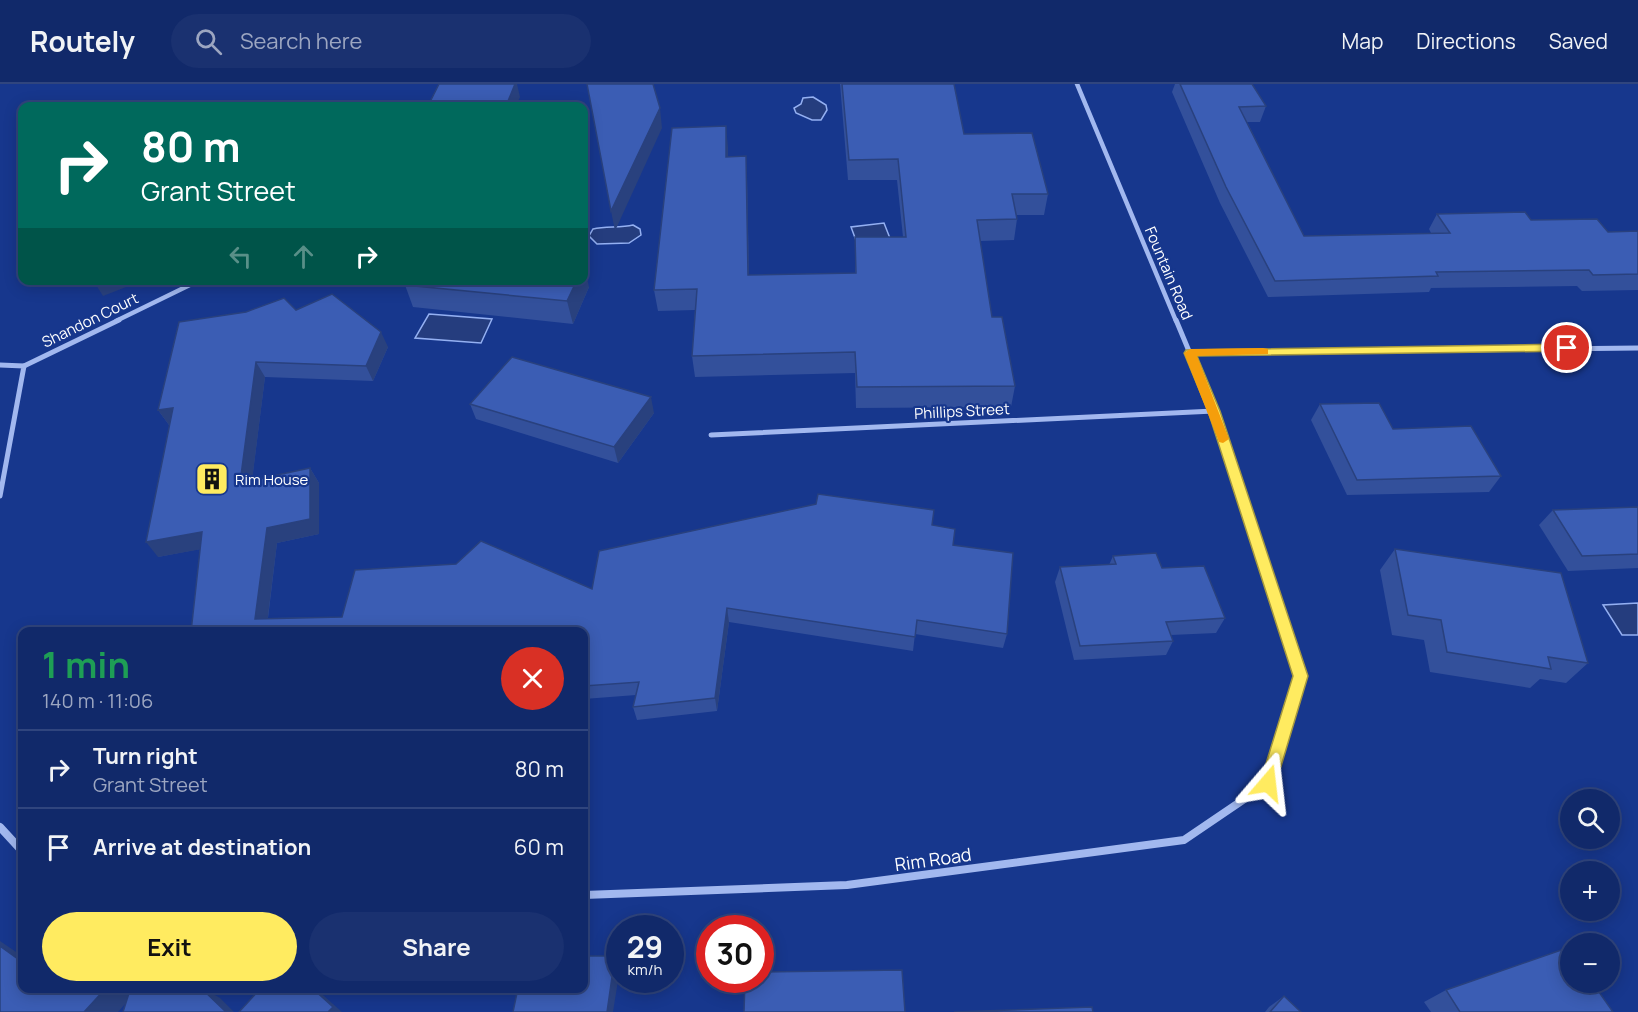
<!DOCTYPE html>
<html lang="en">
<head>
<meta charset="utf-8">
<style>
	:root { --surface:#11296a; --page:#1a3170; --text:#f1f3f6; --muted:#9ca6c1; --line:#30457e; --accent:#ffeb60 }
	body { margin:0; font-family:Manrope,sans-serif; background:var(--page); color:var(--text); height:100vh; display:flex; flex-direction:column; font-size:22px; white-space:nowrap }
	* { box-sizing:border-box; margin:0 }
	p { font-size:20px; color:var(--muted) }
	.icon { flex:none; width:33px; height:33px; fill:none; stroke:currentColor; stroke-width:2; stroke-linecap:round; stroke-linejoin:round }
	.map { position:relative; flex:1; overflow:hidden }
	.details { position:absolute; left:18px; top:543px; width:570px; height:366px; display:flex; flex-direction:column; background:var(--surface); border-radius:12px; box-shadow:0 3px 15px #0003,0 0 0 2px var(--line) }
	.details>* { flex:none }
	.banner { position:absolute; left:18px; top:18px; width:570px; height:183px; border-radius:12px; box-shadow:0 3px 15px #0003,0 0 0 2px var(--line); background:#00695c; color:#fff; overflow:hidden }
	.controls { position:absolute; left:1560px; top:705px; display:grid; gap:12px }
	.controls a { display:grid; place-items:center; width:60px; height:60px; border-radius:50%; background:var(--surface); box-shadow:0 3px 15px #0003,0 0 0 2px var(--line); font-size:30px }
	.speed { position:absolute; left:606px; top:831px; display:flex; gap:12px; font-size:30px; font-weight:700; text-align:center }
	.speed>* { display:grid; place-content:center; width:78px; height:78px; border-radius:50%; background:var(--surface); box-shadow:0 3px 15px #0003,0 0 0 2px var(--line); line-height:1 }
	.speed small { font-size:15px; font-weight:400 }
	.speed .limit { border:9px solid #d22; background:#fff; color:#111 }
	.pin { position:absolute; display:grid; place-items:center; width:51px; height:51px; color:#fff; margin:-26px; border:3px solid #fff; border-radius:50%; box-shadow:0 2px 6px #0007 }
	.me { position:absolute; width:66px; margin:-33px; rotate:17deg; stroke-linejoin:round; filter:drop-shadow(0 0 4px #0008) }
	.turn { display:flex; align-items:center; gap:21px; height:126px; padding:0 24px; font-size:27px }
	.turn .icon { width:78px; height:78px; stroke-width:2.5 }
	.turn b { display:block; font-size:42px; line-height:51px }
	.lanes { display:flex; align-items:center; height:57px; padding:0 24px; background:#0003; justify-content:center; gap:30px; direction:ltr }
	.lanes .off { opacity:.35 }
	.round { display:grid; place-items:center; flex:none; width:63px; height:63px; border-radius:32px; background:var(--page) }
	.head { display:flex; align-items:center; justify-content:space-between; height:102px; padding:0 24px }
	h1 { font-size:36px; font-weight:700; line-height:45px; color:#1e9e55 }
	.action { display:flex; gap:12px; margin-top:auto; padding:12px 24px }
	.action a { flex:1; height:69px; border-radius:36px; background:var(--accent); color:#111; font-size:24px; font-weight:700; line-height:69px; text-align:center }
	.action a+a { background:var(--page); color:var(--text) }
	ul { padding:0; list-style:none }
	li { display:flex; align-items:center; gap:18px; height:78px; padding:0 24px; border-top:2px solid var(--line) }
	li div { flex:1 }
	li b { display:block; font-size:22px }
	li em { font-style:normal }
	header { display:flex; align-items:center; gap:36px; box-sizing:border-box; height:84px; padding:0 30px; background:var(--surface); border-bottom:2px solid var(--line) }
	header strong { font-size:28px }
	nav { display:flex; gap:33px; margin-inline-start:auto; font-size:21px }
	.search { width:420px; height:54px; background:var(--page); display:flex; align-items:center; gap:15px; box-sizing:border-box; padding:0 21px; border-radius:33px; color:var(--muted); font-size:22px }
	.map>svg:first-child { display:block }
	.water { fill:#253d7e; stroke:#94b0f2; stroke-width:1.5 }
	.lines { fill:none; stroke-linecap:round; stroke-linejoin:round }
	.street-far2 { stroke:#a2b8ef; stroke-width:4.5 }
	.street-far1 { stroke:#a2b8ef; stroke-width:5 }
	.street { stroke:#a2b8ef; stroke-width:8 }
	.wall { fill:#33509b }
	.shaded-wall { fill:#29417e }
	.building { fill:#3b5db4; stroke:#29417e; stroke-width:1.5 }
	.route { fill:#ffeb60; stroke:#a6993e; stroke-width:1.5 }
	.slow { fill:#f59e0b }
	.labels { text-anchor:middle; dominant-baseline:central; stroke-width:4.5; stroke-linejoin:round; paint-order:stroke }
	.street-label { font-size:15px; fill:#fff; stroke:#17378d }
	.poi-label { font-size:15px; fill:#fff; stroke:#17378d; text-anchor:start }
	.near-street-label { font-size:18px; fill:#fff; stroke:#17378d }
</style>
</head>
<body>
<header>
<strong>Routely</strong>
<div class="search"><svg class="icon" aria-label="search" viewBox="0 0 24 24"><circle cx="10" cy="10" r="6"/><path d="M15 15l6 6"/></svg>Search here</div>
<nav><a>Map</a><a>Directions</a><a>Saved</a></nav>
</header>
<div class="map">
<svg width="1638" height="928" viewBox="0 0 1638 928">
	<rect width="100%" height="100%" fill="#17378d"/>
	<g class="water">
		<polygon points="813,13 826,21 827,26 821,36 812,36 796,29 794,24 801,20 803,14"/>
		<polygon points="884,139 895,167 861,170 851,143"/>
		<path d="M 633,141 L 640,145 L 641,151 L 629,159 L 597,160 L 589,152 L 593,145 C 606,142 620,144 633,141 Z"/>
		<polygon points="429,230 492,235 481,259 415,254"/>
		<polygon points="1638,519 1638,551 1622,551 1603,521"/>
	</g>
	<g class="lines">
		<g class="street-far2">
			<polyline points="1077,0 1176,237"/>
			<polyline points="116,237 200,196"/>
		</g>
		<g class="street-far1">
			<polyline points="1176,236 1214,327 1283,540"/>
			<polyline points="1190,269 1638,264"/>
			<polyline points="0,281 24,282 0,412"/>
			<polyline points="24,282 119,236"/>
			<polyline points="711,351 1214,327"/>
		</g>
		<g class="street">
			<polyline points="0,743 22,767"/>
			<polyline points="584,811 847,801 1184,756 1268,699 1300,592 1283,539"/>
		</g>
	</g>
	<g class="wall">
		<polygon points="840,0 954,0 964,50 1048,110 1044,131 1016,131 1017,135 1014,156 980,157 992,233 1015,302 1011,323 856,324 855,289 695,293 692,272 695,226 658,227 654,206 728,63 728,73 747,93 749,191 855,189 855,153 903,153 897,96 848,96"/>
		<polygon points="1175,0 1252,0 1266,22 1260,38 1247,38 1304,152 1431,149 1429,145 1437,130 1531,136 1608,148 1638,147 1638,206 1582,207 1577,202 1431,204 1429,208 1268,213 1220,119 1172,8"/>
		<polygon points="405,201 589,203 573,240 413,223"/>
		<polygon points="296,226 388,263 373,297 265,293 252,396 310,384 319,399 319,450 277,459 268,534 342,533 592,505 932,441 953,461 1007,550 1003,564 915,550 913,567 729,538 717,627 637,636 633,623 636,611 584,615 584,548 191,548 200,465 158,473 170,341 169,341 158,326"/>
		<polygon points="470,320 654,329 618,379 476,335"/>
		<polygon points="1320,320 1393,345 1501,392 1489,408 1347,411 1311,336"/>
		<polygon points="1638,423 1638,484 1568,487 1539,441 1553,426"/>
		<polygon points="1395,465 1588,579 1566,599 1540,595 1530,604 1430,588 1424,556 1392,551 1380,486"/>
		<polygon points="1113,472 1162,484 1225,534 1216,549 1171,551 1173,557 1166,571 1074,576 1055,498 1060,483 1109,481"/>
		<polygon points="1446,906 1613,928 1431,928 1424,918"/>
		<polygon points="1284,912 1301,928 1265,928 1269,923"/>
	</g>
	<g class="shaded-wall">
		<polygon points="515,0 517,0 520,13 516,22 506,22"/>
		<polygon points="660,24 662,44 615,147 611,127"/>
		<polygon points="726,42 728,63 728,94 726,73"/>
		<polygon points="746,72 747,93 749,212 748,191"/>
		<polygon points="584,181 589,203 573,240 567,217 577,196 584,196"/>
		<polygon points="93,196 144,196 103,212"/>
		<polygon points="381,248 388,263 373,297 366,282"/>
		<polygon points="256,278 265,293 250,413 240,399"/>
		<polygon points="651,313 654,329 618,379 614,363"/>
		<polygon points="173,324 184,339 169,341 158,326"/>
		<polygon points="310,384 319,399 319,450 277,459 266,548 255,535 267,444"/>
		<polygon points="202,448 213,463 158,473 146,458"/>
		<polygon points="727,524 729,538 717,627 715,614"/>
		<polygon points="0,857 22,872 22,878 0,862"/>
		<polygon points="615,872 620,881 620,884 613,928 607,928"/>
		<polygon points="106,904 139,904 118,928 84,928"/>
		<polygon points="201,904 203,904 220,914 234,928 226,928"/>
		<polygon points="312,904 315,904 342,928 328,928"/>
	</g>
	<g class="building">
		<polygon points="439,0 515,0 506,22 428,22"/>
		<polygon points="587,0 653,0 660,24 611,127"/>
		<polygon points="842,0 954,0 964,50 1032,49 1048,110 1012,110 1017,135 977,136 992,233 1002,233 1015,302 857,303 855,268 692,272 697,205 654,206 672,44 726,42 726,73 746,72 748,191 856,189 855,153 906,153 898,75 849,76"/>
		<polygon points="1180,0 1252,0 1266,22 1239,23 1304,152 1450,149 1437,130 1525,128 1531,136 1597,135 1608,148 1638,147 1638,190 1593,191 1589,186 1436,188 1438,192 1275,197 1226,103"/>
		<polygon points="408,196 577,196 567,217 405,201"/>
		<polygon points="332,210 381,248 366,282 256,278 240,399 310,384 310,435 267,444 255,535 342,533 355,486 456,480 481,457 592,505 599,467 816,420 818,410 934,426 932,441 955,445 953,461 1013,469 1007,550 917,536 915,553 727,524 715,614 633,623 639,598 584,602 584,548 191,548 202,448 146,458 173,324 158,326 179,238 246,228 284,214 296,226"/>
		<polygon points="512,273 651,313 614,363 470,320"/>
		<polygon points="1379,319 1393,345 1471,342 1501,392 1357,396 1320,320"/>
		<polygon points="1638,423 1638,470 1582,472 1553,426"/>
		<polygon points="1395,465 1561,489 1588,579 1548,573 1551,585 1447,568 1441,536 1408,531"/>
		<polygon points="1156,469 1162,484 1204,482 1225,534 1166,538 1173,557 1080,562 1060,483 1116,480 1113,472"/>
		<polygon points="0,862 22,878 22,904 106,904 84,928 0,928"/>
		<polygon points="1567,864 1570,869 1570,898 1592,898 1613,928 1460,928 1446,906"/>
		<polygon points="584,872 615,872 607,928 513,928 518,904 584,904"/>
		<polygon points="902,886 905,928 744,928 745,896 760,896 760,888"/>
		<polygon points="153,904 201,904 226,928 123,928 130,906"/>
		<polygon points="261,904 312,904 333,923 328,928 239,928"/>
		<polygon points="1284,912 1301,928 1270,928"/>
		<polygon points="1092,923 1093,928 954,928"/>
	</g>
	<polygon class="route" points="1567,260 1571,262 1571,267 1197,272 1220,327 1308,592 1276,699 1273,704 1268,706 1262,704 1260,699 1293,592 1208,327 1184,269 1186,266"/>
	<polygon class="slow" points="1263,264 1268,265 1268,270 1197,272 1229,355 1223,359 1219,358 1184,269 1190,265"/>
	<defs>
		<g id="building-square" transform="scale(1.725)"><rect x="-9" y="-9" width="18" height="18" rx="4" fill="#ffeb60" stroke="#17378d"/><path d="M-4-6H4V6H1V3H-1V6H-4ZM-2.5-4.3h1.7v1.8h-1.7ZM.8-4.3h1.7v1.8H.8ZM-2.5-1h1.7V.8h-1.7ZM.8-1h1.7V.8H.8Z" fill="#111"/></g>
	</defs>
	<g fill-rule="evenodd">
		<use href="#building-square" x="212" y="395"/>
	</g>
	<g class="labels">
		<g class="street-label">
			<text transform="translate(1169 189) rotate(67)">Fountain Road</text>
			<text transform="translate(90 236) rotate(-26)">Shandon Court</text>
			<text transform="translate(962 327) rotate(-3)">Phillips Street</text>
		</g>
		<g class="poi-label">
			<text x="235" y="395">Rim House</text>
		</g>
		<g class="near-street-label">
			<text transform="translate(933 775) rotate(-8)">Rim Road</text>
		</g>
	</g>
</svg>
<div class="controls">
<a><svg class="icon" aria-label="search" viewBox="0 0 24 24"><circle cx="10" cy="10" r="6"/><path d="M15 15l6 6"/></svg></a>
<a>+</a>
<a>−</a>
</div>
<div class="speed"><div>29<small>km/h</small></div><div class="limit">30</div></div>
<div class="pin" style="left:1567px;top:264px;background:#d93025"><svg class="icon" aria-label="arrive" viewBox="0 0 24 24"><path d="M6 21V4h12l-3 4 3 4H6"/></svg></div>
<svg class="me" style="left:1268px;top:699px" viewBox="-20 -20 40 40"><path d="M0-17L14 15 0 8-14 15z" fill="#ffeb60" stroke="#fff" stroke-width="4"/></svg>
<div class="banner">
<div class="turn"><svg class="icon" aria-label="right" viewBox="0 0 24 24"><path d="M7 20v-9h11M14 6l5 5-5 5"/></svg><div><b>80 m</b>Grant Street</div></div>
<div class="lanes"><svg class="icon off" aria-label="left" viewBox="0 0 24 24"><path d="M17 20v-9H6M10 6l-5 5 5 5"/></svg><svg class="icon off" aria-label="ahead" viewBox="0 0 24 24"><path d="M12 20V5M6 11l6-6 6 6"/></svg><svg class="icon" aria-label="right" viewBox="0 0 24 24"><path d="M7 20v-9h11M14 6l5 5-5 5"/></svg></div>
</div>
<section class="details">
<div class="head"><div><h1>1 min</h1><p>140 m · 11:06</p></div><a class="round" style="background:#d93025;color:#fff"><svg class="icon" aria-label="close" viewBox="0 0 24 24"><path d="M6 6l12 12M18 6L6 18"/></svg></a></div>
<ul>
<li><svg class="icon" aria-label="right" viewBox="0 0 24 24"><path d="M7 20v-9h11M14 6l5 5-5 5"/></svg><div><b>Turn right</b><p>Grant Street</p></div><em>80 m</em></li>
<li><svg class="icon" aria-label="arrive" viewBox="0 0 24 24"><path d="M6 21V4h12l-3 4 3 4H6"/></svg><div><b>Arrive at destination</b></div><em>60 m</em></li>
</ul>
<div class="action"><a>Exit</a><a>Share</a></div>
</section>
</div>
</body>
</html>
